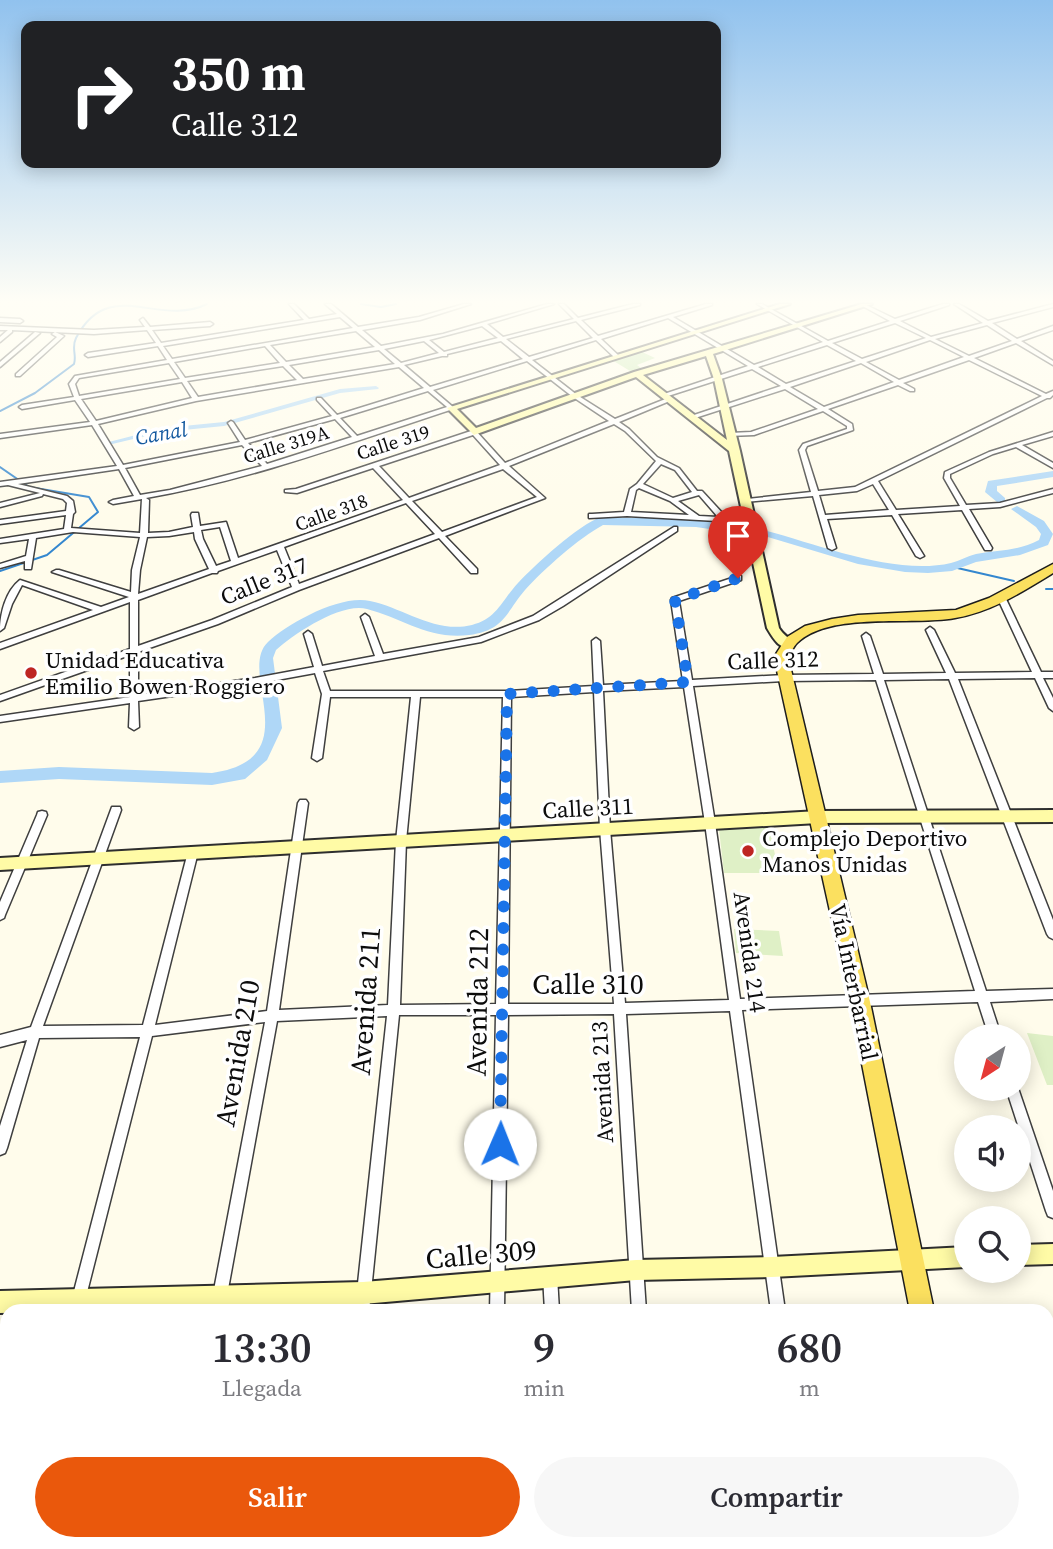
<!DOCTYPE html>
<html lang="es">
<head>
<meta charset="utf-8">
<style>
	:root { --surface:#fff; --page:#f7f7f7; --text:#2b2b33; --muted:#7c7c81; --accent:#ea580c }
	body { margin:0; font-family:"Source Serif 4",serif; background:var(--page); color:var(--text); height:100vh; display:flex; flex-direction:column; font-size:26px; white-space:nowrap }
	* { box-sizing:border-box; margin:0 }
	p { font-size:23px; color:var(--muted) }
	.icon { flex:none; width:38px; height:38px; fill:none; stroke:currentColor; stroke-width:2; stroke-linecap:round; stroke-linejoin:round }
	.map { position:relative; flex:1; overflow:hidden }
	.panel { position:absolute; left:0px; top:1304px; width:1054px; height:247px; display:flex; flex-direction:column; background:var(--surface); border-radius:21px 21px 0 0; box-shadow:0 4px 18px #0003 }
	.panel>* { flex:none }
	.guide { position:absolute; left:21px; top:21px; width:700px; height:147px; border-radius:14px; box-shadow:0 4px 18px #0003; background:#202124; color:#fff; overflow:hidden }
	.needle { width:46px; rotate:216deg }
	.tools { position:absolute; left:954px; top:1024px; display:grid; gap:14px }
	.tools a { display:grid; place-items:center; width:77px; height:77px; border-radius:50%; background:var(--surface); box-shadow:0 4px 18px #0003; font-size:35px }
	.pin { position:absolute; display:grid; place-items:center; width:60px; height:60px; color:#fff; margin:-72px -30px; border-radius:50% 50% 50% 0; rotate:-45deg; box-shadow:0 0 7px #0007 }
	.pin .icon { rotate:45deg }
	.me { position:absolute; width:77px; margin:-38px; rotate:1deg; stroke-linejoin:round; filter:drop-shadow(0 0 5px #0008) }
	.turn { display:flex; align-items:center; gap:24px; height:147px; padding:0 35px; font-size:32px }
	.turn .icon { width:91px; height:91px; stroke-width:2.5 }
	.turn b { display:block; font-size:49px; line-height:60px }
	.eta { display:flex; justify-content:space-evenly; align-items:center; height:119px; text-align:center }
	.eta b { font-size:42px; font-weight:600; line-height:49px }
	.primary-button { display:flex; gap:14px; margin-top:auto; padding:14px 35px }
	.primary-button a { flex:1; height:80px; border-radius:42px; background:var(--accent); color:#fff; font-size:28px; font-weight:600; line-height:80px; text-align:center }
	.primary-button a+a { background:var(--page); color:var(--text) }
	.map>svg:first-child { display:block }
	.green { fill:#cce9b4 }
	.pitch { fill:#dff0c6 }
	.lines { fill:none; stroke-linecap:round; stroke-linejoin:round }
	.stream { stroke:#3487cf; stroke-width:2 }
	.canal { fill:#afd7f7; fill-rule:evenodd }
	.river { fill:#afd7f7; fill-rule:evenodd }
	.street-casing { stroke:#3f3f3f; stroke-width:3 }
	.secondary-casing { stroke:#2e2e2e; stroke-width:4 }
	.primary-casing { stroke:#1d1d1d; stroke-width:3 }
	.street { fill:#fff; fill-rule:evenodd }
	.secondary { fill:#fffba6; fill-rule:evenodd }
	.primary { fill:#fbe05f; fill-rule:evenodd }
	.route { stroke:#1a73e8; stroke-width:12; stroke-dasharray:0 21.6 }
	.poi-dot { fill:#be2522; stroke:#fff; stroke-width:2.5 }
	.labels { text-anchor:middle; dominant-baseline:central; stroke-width:7; stroke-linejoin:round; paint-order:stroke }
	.far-street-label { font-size:19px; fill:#0c0c0c; stroke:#fff }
	.far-water-label { font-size:21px; font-style:italic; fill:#14599f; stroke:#fff }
	.street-label { font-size:23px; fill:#0c0c0c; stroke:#fff }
	.poi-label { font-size:23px; fill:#0c0c0c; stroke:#fff; text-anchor:start }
	.near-street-label { font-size:28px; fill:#0c0c0c; stroke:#fff }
</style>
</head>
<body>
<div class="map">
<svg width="1053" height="1549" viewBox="0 0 1053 1549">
	<rect width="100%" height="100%" fill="#fffceb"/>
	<polygon class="green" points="640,351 655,358 637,365 645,371 635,374 612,360"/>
	<g class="pitch">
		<polygon points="769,827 779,873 724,873 719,829"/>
		<polygon points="734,929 779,931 783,956 736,953"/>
		<polygon points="1027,1033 1053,1036 1053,1085 1047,1085"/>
	</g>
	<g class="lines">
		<g class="stream">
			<polyline points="361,304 381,307 396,304"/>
			<path d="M 0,411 L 35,393 L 74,364 C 77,355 71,348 76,338 C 109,275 158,328 207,304"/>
			<polyline points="0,467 29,487 89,497 98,512 47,555 0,571"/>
			<polyline points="953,567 1014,581"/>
			<polyline points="1046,589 1053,589"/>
		</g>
		<polygon class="canal" points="376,386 379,388 378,389 340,393 224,426 163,432 108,445 105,443 163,428 224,422 340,389"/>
		<g class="river">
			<polygon points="1053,471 1053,477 997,486 997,491 1005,498 1005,502 997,502 985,492 988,481"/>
			<path d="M 1017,506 L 1044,521 L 1053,534 L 1048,545 L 1020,555 L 976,562 L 952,571 L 928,573 L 905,572 L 858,564 L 761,535 L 767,531 C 820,545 896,576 951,563 C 960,561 967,556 976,554 C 998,550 1019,551 1039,540 L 1041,534 L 1036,527 L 1011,509 Z"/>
			<path d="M 601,517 L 696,519 L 743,526 L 749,530 L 743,534 L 696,527 L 603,525 C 579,538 544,569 525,590 C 506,612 505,630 469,635 C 429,640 402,618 367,609 C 341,602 294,634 276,650 L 273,658 L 282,728 L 267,760 L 245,779 L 212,785 L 59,779 L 0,783 L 0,771 L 59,767 L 212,773 C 310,759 236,672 268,642 C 288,623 341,594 370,601 C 404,608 435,634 472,625 C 497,619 502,600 518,583 C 534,566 579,524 601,517 Z"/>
		</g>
		<g class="street-casing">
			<g id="street">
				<path d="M 289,304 L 294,304 L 309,319 L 337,314 L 325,304 L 331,304 L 358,327 L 419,317 L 464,304 L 471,304 L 420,320 L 362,330 L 381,346 L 443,334 L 547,304 L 554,304 L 487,324 L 503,337 L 574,319 L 559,304 L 564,304 L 578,318 L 633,304 L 640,304 L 640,305 L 581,320 L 598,336 L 706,304 L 712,304 L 712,305 L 673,317 L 754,365 L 823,342 L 757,304 L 762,304 L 828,341 L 890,321 L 859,304 L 864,304 L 895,319 L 943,304 L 949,304 L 949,305 L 900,321 L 931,337 L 983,323 L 954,304 L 959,304 L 988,321 L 1053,304 L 1053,307 L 992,323 L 1017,339 L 1053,326 L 1053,330 L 1021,341 L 1053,361 L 1053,365 L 1016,343 L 974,358 L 1046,394 L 1053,391 L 1053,395 L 1050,398 L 1047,398 L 878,481 L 896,510 L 960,506 L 944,478 L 945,472 L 989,452 L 1053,432 L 1053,436 L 1022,445 L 1053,463 L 1053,468 L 1016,447 L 993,454 L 950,474 L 950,478 L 966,505 L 1000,503 L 1053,489 L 1053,493 L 1000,507 L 969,509 L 992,548 L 991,550 L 985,550 L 962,510 L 898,514 L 924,556 L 920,558 L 916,556 L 892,515 L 827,519 L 836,548 L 832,550 L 828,548 L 813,496 L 745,502 L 745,500 L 747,499 L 811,492 L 799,450 L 803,444 L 847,429 L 847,426 L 823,411 L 754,435 L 728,436 L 728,434 L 730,433 L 751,432 L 818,409 L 785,389 L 695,418 L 691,418 L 691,416 L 781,386 L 752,369 L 668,396 L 664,396 L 664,394 L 748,366 L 668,318 L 601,339 L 618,355 L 618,357 L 614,357 L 596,340 L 532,360 L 577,395 L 615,419 L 668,398 L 672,398 L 672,400 L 619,422 L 629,429 L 657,457 L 679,468 L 697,491 L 702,491 L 726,517 L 750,519 L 754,521 L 753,523 L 627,516 L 589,518 L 589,514 L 592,514 L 624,512 L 630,489 L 637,484 L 656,461 L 625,431 L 614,424 L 509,466 L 545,498 L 445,536 L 477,569 L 477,573 L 471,573 L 439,538 L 299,590 L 218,624 L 138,652 L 138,695 L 255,678 L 314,667 L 304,634 L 308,631 L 312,634 L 322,666 L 375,656 L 361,617 L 365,614 L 369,617 L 383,654 L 479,637 L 533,616 L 674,527 L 677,527 L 677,531 L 563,606 L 539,620 L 481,642 L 323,671 L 330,691 L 507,691 L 594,686 L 592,641 L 596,638 L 600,641 L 603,685 L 683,681 L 671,600 L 672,598 L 738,576 L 741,576 L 741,580 L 679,601 L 692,680 L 784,675 L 874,674 L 862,636 L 866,633 L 870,636 L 883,674 L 946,673 L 926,630 L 930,627 L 934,630 L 955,673 L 1032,672 L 998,599 L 999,597 L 1005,597 L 1041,672 L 1053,672 L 1053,678 L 1043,678 L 1053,698 L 1053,711 L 1049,708 L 1035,678 L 958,679 L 1053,920 L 1053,939 L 1049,937 L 1047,934 L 949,679 L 884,680 L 986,991 L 1053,989 L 1053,999 L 990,1002 L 1001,1036 L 989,1036 L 978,1002 L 742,1010 L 785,1311 L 771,1311 L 730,1011 L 626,1014 L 646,1311 L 632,1311 L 614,1014 L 508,1015 L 504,1311 L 490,1311 L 496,1015 L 399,1015 L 369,1311 L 355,1311 L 387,1016 L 277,1021 L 224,1311 L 210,1311 L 265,1022 L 152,1036 L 84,1304 L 79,1306 L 74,1304 L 72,1299 L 140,1037 L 39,1038 L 7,1148 L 5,1153 L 0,1155 L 0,1126 L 27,1040 L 0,1047 L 0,1035 L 31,1027 L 112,807 L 120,807 L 121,810 L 43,1026 L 143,1025 L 188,852 L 189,849 L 193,848 L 197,849 L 198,852 L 155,1025 L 267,1011 L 298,803 L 300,800 L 306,800 L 308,803 L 279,1010 L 388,1005 L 396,841 L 411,697 L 330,697 L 322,758 L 317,761 L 312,758 L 322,694 L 315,673 L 255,684 L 138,701 L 139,727 L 134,730 L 129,727 L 130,703 L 0,722 L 0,716 L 130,697 L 130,655 L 0,701 L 0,695 L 130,649 L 130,602 L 0,649 L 0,643 L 93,610 L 22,585 L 12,604 L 4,628 L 0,631 C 0,613 6,591 20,580 L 101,607 L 129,597 L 52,572 L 56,570 L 59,570 L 131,592 L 132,570 L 140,537 L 73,532 L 36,538 L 31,569 L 25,569 L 25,561 L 0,568 L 0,564 L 26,556 L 29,539 L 0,543 L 0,539 L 64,529 L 66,515 L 0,524 L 0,520 L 66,511 L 67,503 L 63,499 L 43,494 L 42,496 L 0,507 L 0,503 L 40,493 L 8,485 L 0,486 L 0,482 L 117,466 L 92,425 L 0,438 L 0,434 L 90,422 L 75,400 L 22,409 L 19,407 L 22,405 L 74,397 L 69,384 L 75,376 L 167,360 L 158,346 L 88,357 L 85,355 L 88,353 L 156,343 L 147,330 L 94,334 L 12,330 L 12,332 L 0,342 L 0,337 L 8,330 L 0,330 L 0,326 L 94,330 L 145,327 L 140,320 L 143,318 L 150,327 L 210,322 L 213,324 L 210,326 L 152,330 L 161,343 L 304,320 ZM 340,317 L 353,328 L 172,359 L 163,346 ZM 576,321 L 593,338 L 529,357 L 506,339 ZM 895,323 L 926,338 L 862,359 L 832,343 ZM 987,325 L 1012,341 L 969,356 L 935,339 ZM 482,326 L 498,338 L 444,352 L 429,340 ZM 356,331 L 375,347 L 286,362 L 270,345 ZM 930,340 L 964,357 L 899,380 L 866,362 ZM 424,341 L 439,353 L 401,363 L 384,349 ZM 501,341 L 523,359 L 430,387 L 404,365 L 442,356 L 447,356 L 447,354 ZM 827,345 L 856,361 L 786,384 L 758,367 ZM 265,346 L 280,363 L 185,378 L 174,362 ZM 379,350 L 395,364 L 303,379 L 289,365 ZM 969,360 L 1042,396 L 855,487 L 818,491 L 805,450 L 807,446 L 853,430 L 852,424 L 828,409 L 898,385 L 910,391 L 914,391 L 914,389 L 903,383 ZM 527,361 L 573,397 L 609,421 L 505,463 L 476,431 L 474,430 L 296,489 L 285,490 L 285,492 L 297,493 L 373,468 L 403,500 L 238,558 L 226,522 L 200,526 L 198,513 L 192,513 L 191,515 L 193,527 L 169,532 L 148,533 L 149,500 L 146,498 C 251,480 352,442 453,409 L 453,407 L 433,390 ZM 169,363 L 180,379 L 79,396 L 75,384 L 79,378 ZM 861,363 L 894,382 L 824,407 L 790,387 ZM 283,366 L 297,380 L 198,397 L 187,381 ZM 399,367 L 424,388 L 337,415 L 321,398 L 317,398 L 317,400 L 332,416 L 245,440 L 233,422 L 231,421 L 228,423 L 240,442 L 123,465 L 98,424 L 196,401 ZM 182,382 L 192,398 L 96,421 L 81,399 ZM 428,391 L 447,407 L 357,436 L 340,418 ZM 335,419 L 352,437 L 267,464 L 248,443 ZM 473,435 L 500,465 L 409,498 L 379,466 ZM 242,445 L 262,466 L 170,490 L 140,495 L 125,468 ZM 661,464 L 675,470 L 692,492 L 673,498 L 643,484 ZM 119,469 L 134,496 L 113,500 L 109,502 L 113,504 L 142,499 L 140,533 L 71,528 L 73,514 L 75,512 L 73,501 L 67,496 L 18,484 ZM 503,469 L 537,497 L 442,532 L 412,501 ZM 873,484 L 889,510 L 825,515 L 819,495 L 857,491 ZM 639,488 L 670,501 L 689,515 L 631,512 L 636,490 ZM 699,495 L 718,517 L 699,516 L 678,501 ZM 406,503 L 435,534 L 299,584 L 284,547 ZM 220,527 L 231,561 L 216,566 L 203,539 L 201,530 ZM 194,532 L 195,539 L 209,569 L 138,594 L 140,570 L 147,537 L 169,536 ZM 277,550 L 292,587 L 212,620 L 138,646 L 138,600 L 212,573 L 217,573 L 218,571 ZM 876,680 L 975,991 L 740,999 L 715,823 L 693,686 L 784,681 ZM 684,687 L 705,823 L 729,1000 L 625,1003 L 610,829 L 603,691 ZM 594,692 L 600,829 L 614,1004 L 508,1004 L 511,697 ZM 420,697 L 503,697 L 496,1004 L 400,1005 L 406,841 Z"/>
				<polygon points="0,318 20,319 23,321 20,323 0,322"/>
				<polygon points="35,332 40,333 0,367 0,362"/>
				<polygon points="55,332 64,336 20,376 16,376 16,374 57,337 52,334"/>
				<polygon points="42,811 46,812 47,815 5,915 4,918 0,920 0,902 37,815 38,812"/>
				<polygon points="1006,1088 1018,1088 1053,1191 1053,1218 1048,1216 1046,1211"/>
				<polygon points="550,1269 555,1271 557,1276 559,1311 545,1311 543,1276 545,1271"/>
				<polygon points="7,1498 7,1514 0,1515 0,1499"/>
				<polygon points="7,1537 7,1544 19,1544 18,1549 0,1549 5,1538"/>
				<polygon points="174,1544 190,1544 190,1549 172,1549"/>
				<polygon points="337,1544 353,1544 354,1549 336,1549"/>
				<polygon points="493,1544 509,1544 510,1549 492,1549"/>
				<polygon points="649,1544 665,1544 666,1549 648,1549"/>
				<polygon points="800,1544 816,1544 817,1549 799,1549"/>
			</g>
		</g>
		<g class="secondary-casing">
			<g id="secondary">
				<path d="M 780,304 L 790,304 L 457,409 L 476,428 L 634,372 L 862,304 L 872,304 L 713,354 L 722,379 L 740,451 L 779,628 C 784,636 790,638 794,644 L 792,647 C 779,650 773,638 767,628 L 729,451 L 636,377 L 474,435 L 447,408 ZM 706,356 L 714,379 L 727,440 L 643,375 Z"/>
				<polygon points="1053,810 1053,822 818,823 0,870 0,858 818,811"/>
				<polygon points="1053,1244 1053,1264 1018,1265 1018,1245"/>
				<polygon points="966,1247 966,1267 772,1277 636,1280 363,1304 0,1313 0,1291 363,1282 636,1260 772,1257"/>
			</g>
		</g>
		<g class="primary-casing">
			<g id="primary">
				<path d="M 1053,564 L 1053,573 C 1022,592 991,612 955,618 C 912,626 830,611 797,643 C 793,647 791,653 788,657 L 870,1002 L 934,1311 L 910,1311 L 850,1002 L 774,657 L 787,637 L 805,626 L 832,619 L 858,615 L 956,610 L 989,598 Z"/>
				<polygon points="960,1544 988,1544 989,1549 961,1549"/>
			</g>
		</g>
		<use href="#street" class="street"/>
		<use href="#secondary" class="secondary"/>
		<use href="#primary" class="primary"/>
	</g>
	<linearGradient id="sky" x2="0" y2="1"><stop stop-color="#91c2ee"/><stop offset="0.58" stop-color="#fffef6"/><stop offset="1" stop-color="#fffef6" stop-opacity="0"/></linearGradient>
	<rect width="1053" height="520" fill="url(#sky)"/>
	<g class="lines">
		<polyline class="route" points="500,1144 507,694 688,682 675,600 738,578"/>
	</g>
	<g class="poi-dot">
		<circle cx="31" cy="673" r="7"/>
		<circle cx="748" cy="851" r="7"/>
	</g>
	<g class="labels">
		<g class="far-street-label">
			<text transform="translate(393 442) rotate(-18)">Calle 319</text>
			<text transform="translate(286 444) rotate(-17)">Calle 319A</text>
			<text transform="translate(331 512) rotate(-20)">Calle 318</text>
		</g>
		<g class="far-water-label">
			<text transform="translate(161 433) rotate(-10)">Canal</text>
		</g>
		<g class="street-label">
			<text transform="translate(264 581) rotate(-22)">Calle 317</text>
			<text transform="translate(773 660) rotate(-2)">Calle 312</text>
			<text transform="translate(588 808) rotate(-3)">Calle 311</text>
			<text transform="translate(750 952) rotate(82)">Avenida 214</text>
			<text transform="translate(854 982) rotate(78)">Vía Interbarrial</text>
			<text transform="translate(602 1082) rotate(-93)">Avenida 213</text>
		</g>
		<g class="poi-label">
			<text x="45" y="660">Unidad Educativa<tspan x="45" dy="26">Emilio Bowen Roggiero</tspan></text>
			<text x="762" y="838">Complejo Deportivo<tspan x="762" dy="26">Manos Unidas</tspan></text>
		</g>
		<g class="near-street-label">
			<text x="588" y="984">Calle 310</text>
			<text transform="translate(365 1001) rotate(-86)">Avenida 211</text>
			<text transform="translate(477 1002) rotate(-89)">Avenida 212</text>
			<text transform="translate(237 1053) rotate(-80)">Avenida 210</text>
			<text transform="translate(481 1254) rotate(-5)">Calle 309</text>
		</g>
	</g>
</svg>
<div class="tools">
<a><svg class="needle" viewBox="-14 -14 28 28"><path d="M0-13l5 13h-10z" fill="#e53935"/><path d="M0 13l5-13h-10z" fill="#7c7c81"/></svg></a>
<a><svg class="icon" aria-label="sound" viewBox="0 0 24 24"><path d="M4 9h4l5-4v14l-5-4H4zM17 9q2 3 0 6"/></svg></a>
<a><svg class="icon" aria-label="search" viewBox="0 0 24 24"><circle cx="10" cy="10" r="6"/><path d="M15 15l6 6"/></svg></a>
</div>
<div class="pin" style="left:738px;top:578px;background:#d93025"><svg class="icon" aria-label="arrive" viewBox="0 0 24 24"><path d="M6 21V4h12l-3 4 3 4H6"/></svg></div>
<svg class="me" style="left:500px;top:1144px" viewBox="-20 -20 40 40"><circle r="19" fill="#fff"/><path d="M0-13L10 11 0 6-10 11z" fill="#1a73e8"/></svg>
<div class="guide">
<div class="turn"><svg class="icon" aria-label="right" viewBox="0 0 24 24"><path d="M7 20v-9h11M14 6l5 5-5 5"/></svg><div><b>350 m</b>Calle 312</div></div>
</div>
<section class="panel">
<div class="eta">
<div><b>13:30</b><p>Llegada</p></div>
<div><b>9</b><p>min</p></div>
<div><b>680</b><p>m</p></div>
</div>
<div class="primary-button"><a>Salir</a><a>Compartir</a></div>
</section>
</div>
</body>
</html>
